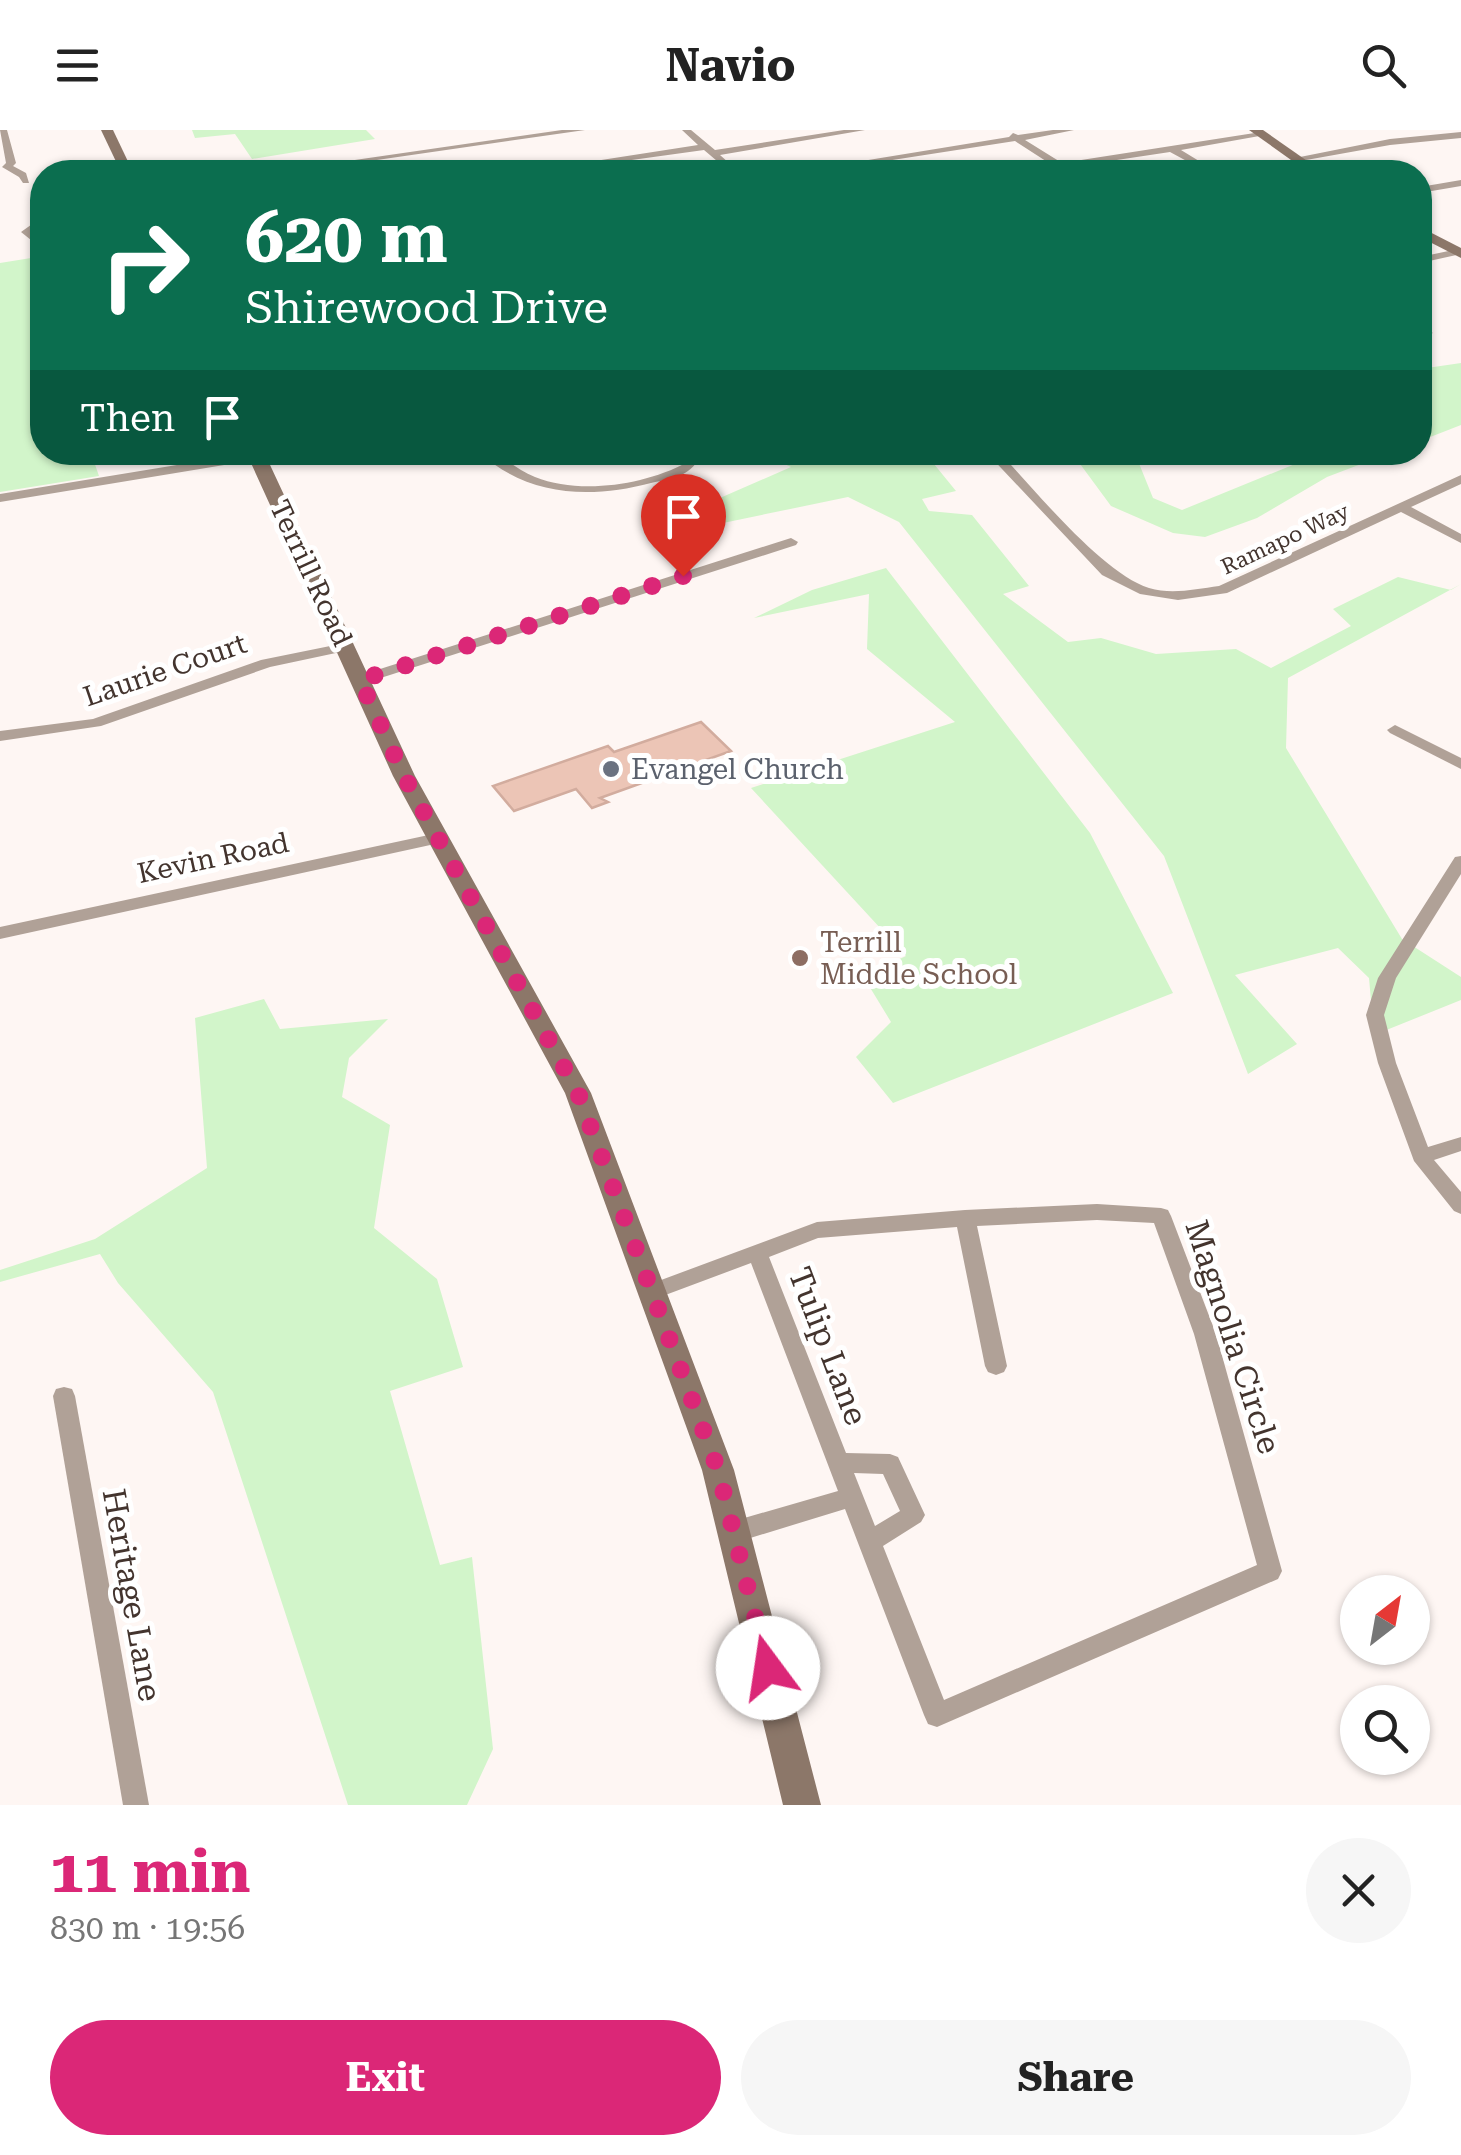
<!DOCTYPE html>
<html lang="en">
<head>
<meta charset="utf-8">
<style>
	:root { --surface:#fff; --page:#f6f6f6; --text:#222; --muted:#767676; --accent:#db2777 }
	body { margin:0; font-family:"Roboto Serif",serif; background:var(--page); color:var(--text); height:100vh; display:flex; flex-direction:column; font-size:38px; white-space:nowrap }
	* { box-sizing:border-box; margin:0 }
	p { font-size:32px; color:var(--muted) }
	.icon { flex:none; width:55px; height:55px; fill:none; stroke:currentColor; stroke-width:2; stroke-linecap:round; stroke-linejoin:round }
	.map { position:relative; height:1675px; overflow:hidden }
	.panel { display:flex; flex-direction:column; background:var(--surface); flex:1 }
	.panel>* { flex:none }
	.hud { position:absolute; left:30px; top:30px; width:1402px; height:305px; border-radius:40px; box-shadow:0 2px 8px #0004; background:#0b6e4f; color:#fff; overflow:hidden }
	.needle { width:65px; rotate:31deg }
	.fabs { position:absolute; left:1340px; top:1445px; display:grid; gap:20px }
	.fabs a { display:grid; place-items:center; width:90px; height:90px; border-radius:50%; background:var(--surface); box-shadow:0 2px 8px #0004; font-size:50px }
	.pin { position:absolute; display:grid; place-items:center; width:85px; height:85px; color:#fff; margin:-102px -42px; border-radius:50% 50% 50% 0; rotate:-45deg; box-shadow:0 0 10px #0007 }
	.pin .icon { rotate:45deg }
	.me { position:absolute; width:110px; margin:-55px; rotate:346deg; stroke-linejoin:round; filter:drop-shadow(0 0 8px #0008) }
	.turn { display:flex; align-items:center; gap:35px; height:210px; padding:0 50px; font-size:45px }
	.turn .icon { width:130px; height:130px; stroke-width:2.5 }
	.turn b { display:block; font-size:70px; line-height:85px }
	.then { display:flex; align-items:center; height:95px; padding:0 50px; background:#0003; gap:20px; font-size:38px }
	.round { display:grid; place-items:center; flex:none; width:105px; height:105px; border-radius:52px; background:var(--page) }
	.overview { display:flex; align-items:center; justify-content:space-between; height:170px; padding:0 50px }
	h1 { font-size:60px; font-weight:700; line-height:75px; color:var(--accent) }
	.primary-button { display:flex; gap:20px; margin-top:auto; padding:20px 50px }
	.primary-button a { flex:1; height:115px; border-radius:60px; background:var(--accent); color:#fff; font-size:40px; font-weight:700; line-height:115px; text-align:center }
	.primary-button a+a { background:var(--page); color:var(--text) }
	header { display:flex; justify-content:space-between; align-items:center; height:130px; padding:0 50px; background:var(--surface); font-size:45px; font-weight:700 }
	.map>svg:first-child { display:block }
	.green { fill:#d2f5ca }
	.building { fill:#ecc5b6; stroke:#d2ac9e; stroke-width:2.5 }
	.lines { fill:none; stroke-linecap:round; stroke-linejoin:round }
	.street { fill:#b0a197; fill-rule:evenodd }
	.secondary { fill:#8c7769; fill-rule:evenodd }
	.route { stroke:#db2777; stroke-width:18; stroke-dasharray:0 32.4 }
	.worship-dot { fill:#6b7280; stroke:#fff; stroke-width:4 }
	.education-dot { fill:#8d6e63; stroke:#fff; stroke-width:4 }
	.labels { text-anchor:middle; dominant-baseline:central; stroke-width:10; stroke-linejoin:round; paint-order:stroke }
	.far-street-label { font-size:22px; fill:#43342e; stroke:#fff }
	.street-label { font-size:28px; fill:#43342e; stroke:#fff }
	.worship-label { font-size:28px; fill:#5b616d; stroke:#fff; text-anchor:start }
	.education-label { font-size:28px; fill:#785e54; stroke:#fff; text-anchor:start }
	.near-street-label { font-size:32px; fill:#43342e; stroke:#fff }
</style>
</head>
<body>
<header><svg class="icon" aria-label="menu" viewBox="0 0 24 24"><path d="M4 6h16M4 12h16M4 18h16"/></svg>Navio<svg class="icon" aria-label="search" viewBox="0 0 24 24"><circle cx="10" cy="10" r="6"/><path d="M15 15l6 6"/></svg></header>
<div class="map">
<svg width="1461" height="1675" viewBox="0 0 1461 1675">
	<rect width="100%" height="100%" fill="#fef6f3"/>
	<g class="green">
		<polygon points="192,0 366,0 375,9 252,29 235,4 195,8"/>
		<polygon points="31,128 42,149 42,322 91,323 99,346 0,362 0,133"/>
		<polygon points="1461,233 1461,295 1420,311 1420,239"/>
		<polygon points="761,323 925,323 956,361 922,369 929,381 972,385 1029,456 1003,464 1068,512 1101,508 1156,524 1236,519 1271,538 1351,496 1333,479 1398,447 1451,460 1461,454 1288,548 1286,618 1402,809 1461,847 1461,870 1374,905 1369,848 1338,818 1235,845 1297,914 1248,944 1164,726 899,392 848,367 694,399 681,385 791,337"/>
		<polygon points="1072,323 1118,323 1138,331 1153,368 1182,380 1322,323 1390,323 1327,347 1257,388 1205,407 1173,403 1111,376"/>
		<polygon points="886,438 1090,703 1173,863 893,973 856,927 891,892 863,846 906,826 751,658 955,592 867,519 869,464 754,488 812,460"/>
		<polygon points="264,869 280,899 388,889 349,928 342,967 390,995 374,1098 437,1149 463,1237 390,1261 440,1435 472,1427 493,1619 467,1675 348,1675 213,1262 118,1153 100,1124 0,1152 0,1140 95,1109 207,1038 195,888"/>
	</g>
	<polygon class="building" points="701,592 731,621 600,668 608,672 592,678 576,659 514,681 493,656 608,616 614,622"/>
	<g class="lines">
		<g class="street">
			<polygon points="0,0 7,0 16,33 13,36 26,43 29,53 23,53 19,47 2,37 6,33"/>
			<polygon points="562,0 585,0 294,42 272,42"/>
			<polygon points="682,0 691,0 715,20 844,0 865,0 720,25 739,42 730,42 704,20 545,42 524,42 698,15"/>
			<polygon points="1053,0 1074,0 1025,10 1062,33 1261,2 1265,5 1181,20 1217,42 1207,42 1170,22 1037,42 1018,42 1022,39 1052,35 1015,11 815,42 795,42 1009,7 1013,3 1018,5"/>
			<polygon points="1461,2 1461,8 1390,15 1295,32 1290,29 1390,9"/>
			<polygon points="1461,50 1461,56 1420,63 1420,57"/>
			<polygon points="42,87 42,94 32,102 42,111 41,118 21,102"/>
			<polygon points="1458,119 1461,120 1461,124 1420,133 1420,127"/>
			<polygon points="1420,201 1427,200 1433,203 1420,207"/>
			<polygon points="256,322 261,323 261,329 0,372 0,364"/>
			<path d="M 479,322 C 501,322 515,339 535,347 C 580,365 644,355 686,333 L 690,322 L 702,322 C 693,346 674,348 651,353 C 590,369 528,367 479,322 Z"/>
			<path d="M 986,322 L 999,322 C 1035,360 1102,443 1149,458 C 1172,465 1196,459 1219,456 L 1461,345 L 1461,354 L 1411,377 L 1461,404 L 1461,413 L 1401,382 L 1227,463 L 1178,470 L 1140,464 L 1102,445 Z"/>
			<polygon points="791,408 798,412 796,415 365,553 355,553 353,550 355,547"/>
			<polygon points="345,513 352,517 350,520 270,537 101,596 0,611 0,601 93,589 261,530"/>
			<polygon points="1395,595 1461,628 1461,639 1390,603 1387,600"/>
			<polygon points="438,703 444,704 446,708 444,712 0,809 0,797"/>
			<polygon points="1461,726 1461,744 1396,848 1384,885 1396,933 1428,1017 1461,1007 1461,1021 1434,1030 1461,1062 1461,1084 1454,1081 1414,1031 1378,933 1366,885 1378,848 1455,727"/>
			<path d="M 1097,1074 L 1161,1078 L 1168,1080 L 1171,1086 L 1216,1204 L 1282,1441 L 1278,1449 L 937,1597 L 928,1594 L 924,1585 L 845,1379 L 734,1413 L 726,1409 L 722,1402 L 726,1395 L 734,1391 L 838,1361 L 751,1133 L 652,1170 L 645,1168 L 642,1162 L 645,1156 L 817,1092 L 965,1080 ZM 1097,1090 L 1154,1093 L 1194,1204 L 1257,1435 L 944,1570 L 883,1416 L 921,1392 L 925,1385 L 898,1327 L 890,1324 L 846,1323 L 769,1127 L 818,1108 L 957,1097 L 985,1236 L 988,1242 L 996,1245 L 1004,1242 L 1007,1236 L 977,1096 ZM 854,1343 L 883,1344 L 900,1381 L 875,1396 Z"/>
			<polygon points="64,1257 72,1259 75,1266 149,1675 123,1675 53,1266 56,1259"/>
		</g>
		<g class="secondary">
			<polygon points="101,0 113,0 133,42 121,42"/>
			<polygon points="1249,0 1263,0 1323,42 1308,42"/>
			<polygon points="1420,97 1461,118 1461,128 1420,107"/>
			<polygon points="246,322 264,322 415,646 591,963 734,1340 821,1675 783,1675 702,1340 565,963 393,646"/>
		</g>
	</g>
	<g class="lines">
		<polyline class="route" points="683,446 360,550 404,646 578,963 718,1340 768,1538"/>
	</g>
	<circle class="worship-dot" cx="611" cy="639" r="10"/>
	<circle class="education-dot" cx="800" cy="828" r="10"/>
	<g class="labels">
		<g class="far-street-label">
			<text transform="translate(1285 409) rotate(-25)">Ramapo Way</text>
		</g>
		<g class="street-label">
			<text transform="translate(311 443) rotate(65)">Terrill Road</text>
			<text transform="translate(165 540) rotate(-19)">Laurie Court</text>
			<text transform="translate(213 728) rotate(-12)">Kevin Road</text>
		</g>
		<g class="worship-label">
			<text x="631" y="639">Evangel Church</text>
		</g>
		<g class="education-label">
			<text x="820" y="812">Terrill<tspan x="820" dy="32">Middle School</tspan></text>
		</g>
		<g class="near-street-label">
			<text transform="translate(1233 1207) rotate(72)">Magnolia Circle</text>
			<text transform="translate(828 1216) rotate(69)">Tulip Lane</text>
			<text transform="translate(132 1465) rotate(80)">Heritage Lane</text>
		</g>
	</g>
</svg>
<div class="fabs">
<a><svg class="needle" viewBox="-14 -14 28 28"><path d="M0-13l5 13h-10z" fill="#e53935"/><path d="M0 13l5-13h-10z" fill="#767676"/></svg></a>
<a><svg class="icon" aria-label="search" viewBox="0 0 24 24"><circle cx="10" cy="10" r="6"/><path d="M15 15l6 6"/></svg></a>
</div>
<div class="pin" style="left:683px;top:446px;background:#d93025"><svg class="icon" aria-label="arrive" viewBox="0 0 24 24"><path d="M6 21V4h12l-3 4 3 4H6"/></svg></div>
<svg class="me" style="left:768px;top:1538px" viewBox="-20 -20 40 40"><circle r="19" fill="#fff"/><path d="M0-13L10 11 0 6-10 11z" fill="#db2777"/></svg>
<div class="hud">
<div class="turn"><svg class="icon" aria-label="right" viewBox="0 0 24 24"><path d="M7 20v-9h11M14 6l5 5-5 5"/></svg><div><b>620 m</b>Shirewood Drive</div></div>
<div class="then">Then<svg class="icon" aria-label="arrive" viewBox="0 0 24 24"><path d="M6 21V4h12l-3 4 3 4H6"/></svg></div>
</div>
</div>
<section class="panel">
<div class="overview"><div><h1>11 min</h1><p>830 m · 19:56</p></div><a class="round"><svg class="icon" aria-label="close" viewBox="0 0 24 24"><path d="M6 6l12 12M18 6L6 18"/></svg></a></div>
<div class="primary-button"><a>Exit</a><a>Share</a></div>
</section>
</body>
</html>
